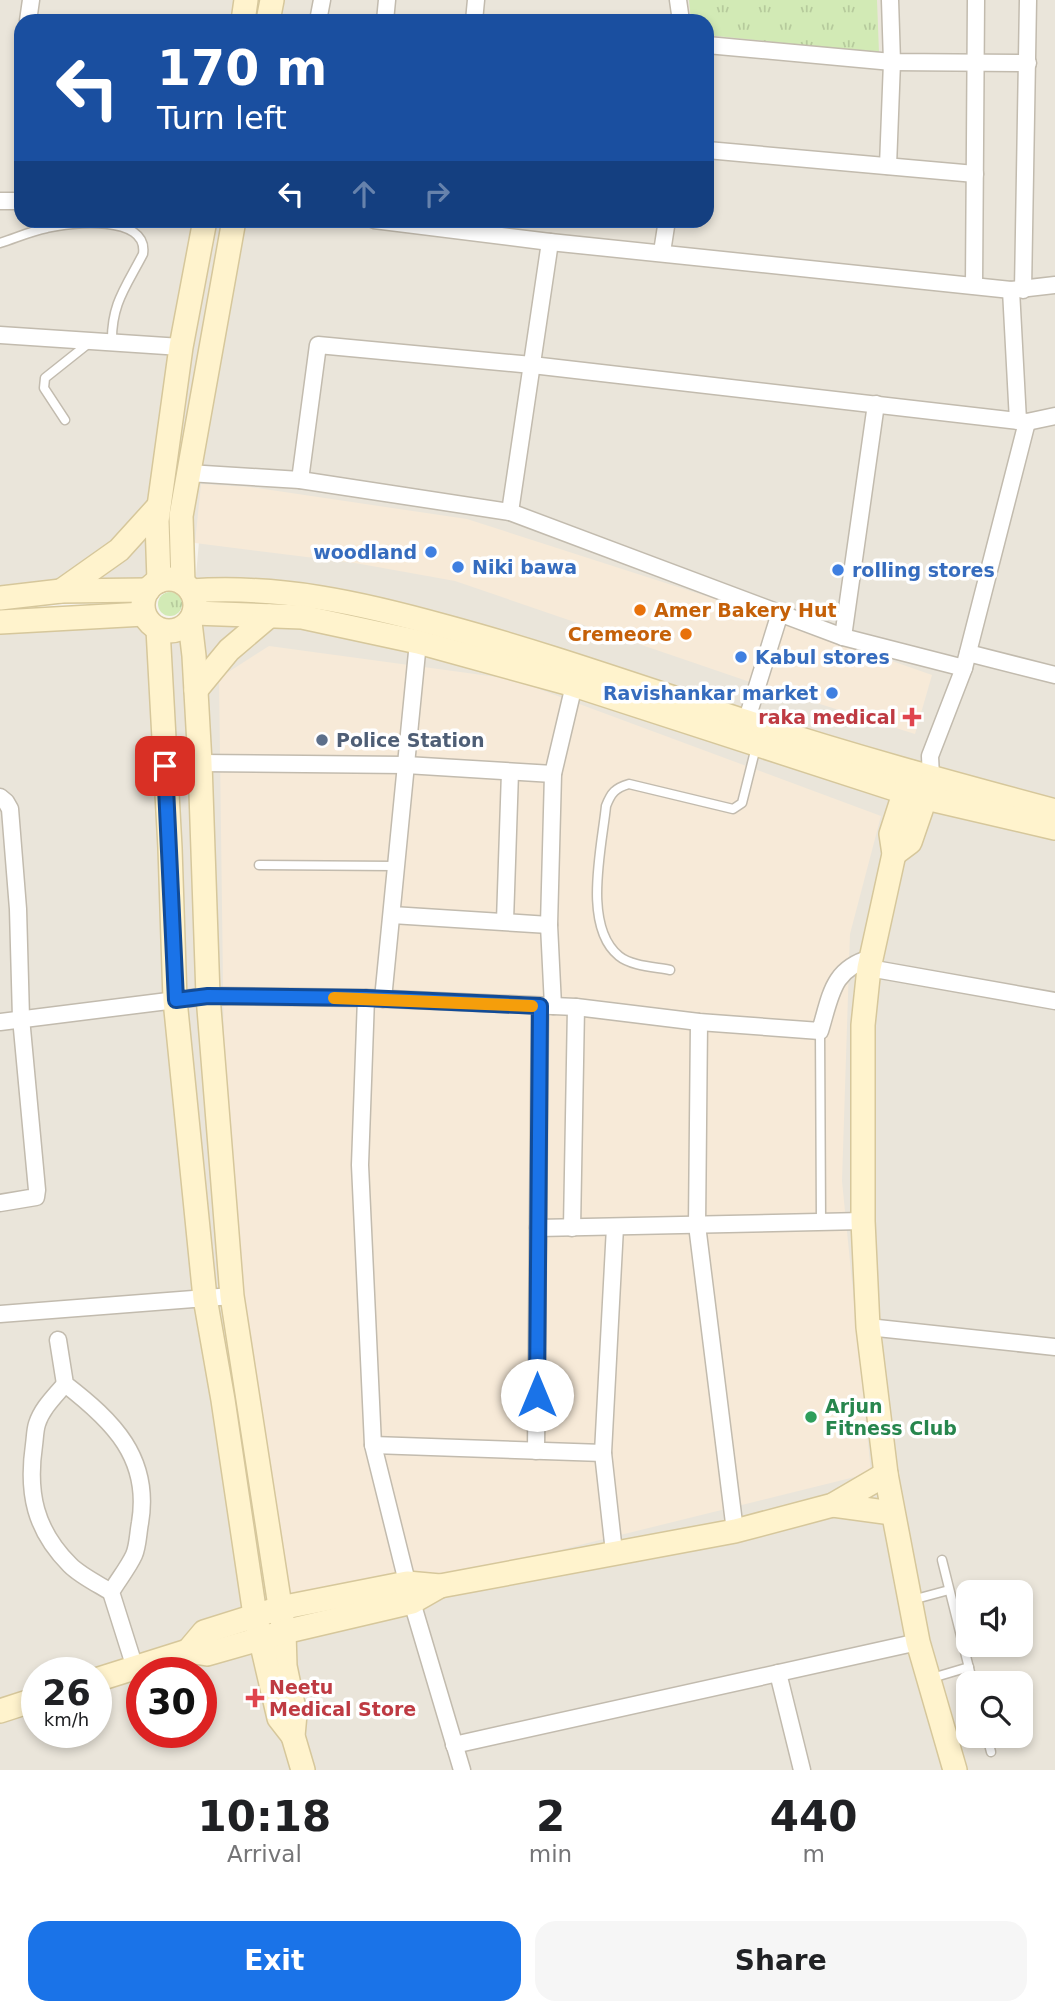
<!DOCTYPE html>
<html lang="en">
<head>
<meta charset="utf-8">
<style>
	:root { --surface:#fff; --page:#f6f6f6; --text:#202124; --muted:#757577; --accent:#1a73e8 }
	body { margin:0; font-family:"DejaVu Sans",sans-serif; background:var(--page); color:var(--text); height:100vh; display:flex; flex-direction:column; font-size:26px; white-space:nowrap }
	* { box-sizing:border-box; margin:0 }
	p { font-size:23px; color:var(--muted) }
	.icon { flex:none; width:38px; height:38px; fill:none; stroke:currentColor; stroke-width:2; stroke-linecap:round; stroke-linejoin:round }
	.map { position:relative; height:1770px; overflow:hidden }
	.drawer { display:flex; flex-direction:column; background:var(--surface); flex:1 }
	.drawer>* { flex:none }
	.guide { position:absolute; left:14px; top:14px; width:700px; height:214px; border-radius:21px; box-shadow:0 4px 10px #0003; background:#1a4fa0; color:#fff; overflow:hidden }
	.fabs { position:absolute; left:956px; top:1580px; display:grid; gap:14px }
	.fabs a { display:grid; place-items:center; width:77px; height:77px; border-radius:14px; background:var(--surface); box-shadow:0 4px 10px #0003; font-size:35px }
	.speed { position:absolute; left:21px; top:1657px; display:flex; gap:14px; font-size:35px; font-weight:700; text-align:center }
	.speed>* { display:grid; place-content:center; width:91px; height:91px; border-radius:50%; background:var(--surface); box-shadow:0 4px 10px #0003; line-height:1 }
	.speed small { font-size:18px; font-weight:400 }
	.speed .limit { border:10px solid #d22; background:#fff; color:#111 }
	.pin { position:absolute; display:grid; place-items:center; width:60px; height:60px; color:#fff; margin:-30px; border-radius:14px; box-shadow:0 4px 10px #0006 }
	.me { position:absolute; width:77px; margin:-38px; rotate:0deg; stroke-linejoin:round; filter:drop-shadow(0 0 5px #0008) }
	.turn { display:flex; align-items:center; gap:24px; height:147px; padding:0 28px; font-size:32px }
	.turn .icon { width:91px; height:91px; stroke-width:2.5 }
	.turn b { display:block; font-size:49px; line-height:60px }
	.lanes { display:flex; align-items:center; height:66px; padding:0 28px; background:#0003; justify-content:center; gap:35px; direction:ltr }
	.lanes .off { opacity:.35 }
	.eta { display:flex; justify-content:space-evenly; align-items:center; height:119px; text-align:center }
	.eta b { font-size:42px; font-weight:600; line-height:49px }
	.cta { display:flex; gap:14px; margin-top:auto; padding:14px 28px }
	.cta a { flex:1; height:80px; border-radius:21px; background:var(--accent); color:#fff; font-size:28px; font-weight:600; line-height:80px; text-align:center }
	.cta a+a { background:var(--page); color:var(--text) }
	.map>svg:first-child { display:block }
	.residential { fill:#eae5da; fill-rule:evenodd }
	.commercial { fill:#f7ead8 }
	.grass { fill:url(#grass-tufts) }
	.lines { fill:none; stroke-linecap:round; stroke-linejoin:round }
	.lane-casing { stroke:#c2bbae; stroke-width:11 }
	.street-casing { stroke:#c2bbae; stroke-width:19 }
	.secondary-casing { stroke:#d6c79b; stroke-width:26 }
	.lane { stroke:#fff; stroke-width:8 }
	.street { stroke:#fff; stroke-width:16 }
	.secondary { stroke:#fff3cd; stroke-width:23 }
	.route-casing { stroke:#114b97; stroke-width:18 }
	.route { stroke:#1a73e8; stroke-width:12 }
	.slow { stroke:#f59e0b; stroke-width:12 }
	.shop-dot { fill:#3f7fe0; stroke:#fff; stroke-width:2.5 }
	.food-dot { fill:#e8710a; stroke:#fff; stroke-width:2.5 }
	.health-dot { fill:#e0444e; stroke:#fff; stroke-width:2.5 }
	.service-dot { fill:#5c6f8a; stroke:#fff; stroke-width:2.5 }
	.leisure-dot { fill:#2e9e5b; stroke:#fff; stroke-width:2.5 }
	.labels { text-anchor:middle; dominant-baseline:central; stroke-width:7; stroke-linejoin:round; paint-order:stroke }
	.shop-label { font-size:19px; font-weight:bold; fill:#366cbe; stroke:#fff; text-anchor:start }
	.food-label { font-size:19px; font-weight:bold; fill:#c56008; stroke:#fff; text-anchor:start }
	.health-label { font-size:19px; font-weight:bold; fill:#be3a42; stroke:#fff; text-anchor:end }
	.service-label { font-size:19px; font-weight:bold; fill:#4e5e75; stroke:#fff; text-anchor:start }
	.leisure-label { font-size:19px; font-weight:bold; fill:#27864d; stroke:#fff; text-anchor:start }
</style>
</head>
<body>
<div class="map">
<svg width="1055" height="1770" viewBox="0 0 1055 1770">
	<defs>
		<pattern id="grass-tufts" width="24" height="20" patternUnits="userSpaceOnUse" patternTransform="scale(1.75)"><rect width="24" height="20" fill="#d2eab5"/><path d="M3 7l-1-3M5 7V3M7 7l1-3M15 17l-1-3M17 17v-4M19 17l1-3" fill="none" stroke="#b6ca9c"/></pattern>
	</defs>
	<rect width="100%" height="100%" fill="#f6f3ec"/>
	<path class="residential" d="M 0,0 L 1055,0 L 1055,1770 L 0,1770 L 0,622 L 146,625 L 205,610 L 194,596 L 199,542 L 165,546 L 161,580 L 0,587 ZM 21,21 L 707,21 L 707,220 L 21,220 ZM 968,1592 L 1020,1592 L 1020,1645 L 968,1645 ZM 37,1673 L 96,1673 L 96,1732 L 37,1732 ZM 142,1673 L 201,1673 L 201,1732 L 142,1732 ZM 968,1684 L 1020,1684 L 1020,1736 L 968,1736 Z"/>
	<g class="commercial">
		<polygon points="201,484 250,487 467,519 706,596 932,675 915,734 750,682 455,581 355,563 195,543"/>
		<polygon points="269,646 512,679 881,816 850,934 842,1181 871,1473 289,1617 227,1290 219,678"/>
	</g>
	<g class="grass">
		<polygon points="689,0 877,0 879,53 707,35 707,21 691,21"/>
		<circle cx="170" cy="604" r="12"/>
	</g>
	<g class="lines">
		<g class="lane-casing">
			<g id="lane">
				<path d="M 0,243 C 16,238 31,231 47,228 C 70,222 149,214 143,254 C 126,287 111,304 112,343"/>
				<polyline points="65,420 44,388 45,378 89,343"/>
				<polyline points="259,865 394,866"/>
				<path d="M 670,970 C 655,967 631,966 619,956 C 582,926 602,847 606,806 C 611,793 615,788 629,784 L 733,809 L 742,803 L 756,747"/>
				<polyline points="820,1031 821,1223"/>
				<polyline points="942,1560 973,1684"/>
				<polyline points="912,1600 949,1590"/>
				<polyline points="932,1678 969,1667"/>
				<polyline points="987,1736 991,1752"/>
			</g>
		</g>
		<g class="street-casing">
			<g id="street">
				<polyline points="678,0 681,21"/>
				<polyline points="28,21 31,0"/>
				<polyline points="318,21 322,0"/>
				<polyline points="385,21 387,0"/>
				<polyline points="474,21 476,0"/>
				<polyline points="707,45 892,62 1028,63"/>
				<polyline points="707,150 975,174"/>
				<polyline points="888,166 892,62 890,0"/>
				<polyline points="0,201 21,201"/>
				<polyline points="374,220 550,242 1011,290 1055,285"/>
				<polyline points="662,252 667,220"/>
				<polyline points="974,285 976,0"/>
				<polyline points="1011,290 1018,421"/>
				<polyline points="1023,290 1028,0"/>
				<polyline points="0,335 181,347"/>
				<polyline points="188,473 300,480 510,512 843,637 964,668"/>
				<polyline points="300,480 318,345 532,365 1027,422 1055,416"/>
				<polyline points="510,512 550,242"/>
				<polyline points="843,637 876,404"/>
				<polyline points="968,653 1055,675"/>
				<polyline points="746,722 780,613"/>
				<polyline points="200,763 406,765 553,774"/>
				<polyline points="931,778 930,756 964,668 1027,422"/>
				<polyline points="0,797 6,802 10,809 18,909 21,1018 37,1190 36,1197 0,1203"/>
				<polyline points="392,915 549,925"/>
				<polyline points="505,921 510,772"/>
				<polyline points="869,968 1055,1001"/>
				<polyline points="366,998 360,1165 373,1445 412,1602 462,1770"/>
				<polyline points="383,999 418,642"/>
				<polyline points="553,1006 549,925 553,774 574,685"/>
				<path d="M 0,1022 L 208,996 L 366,998 L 576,1007 L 699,1022 L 820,1031 C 831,995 832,969 871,958"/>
				<polyline points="699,1022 697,1225 735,1531"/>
				<polyline points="538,1228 863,1221"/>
				<polyline points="572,1228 576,1007"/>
				<polyline points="0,1314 232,1296"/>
				<polyline points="868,1327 1055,1347"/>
				<path d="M 58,1340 L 65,1384 C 113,1421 151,1458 140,1523 C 138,1533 138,1546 134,1555 C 128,1568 118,1580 111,1592 L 135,1668"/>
				<path d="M 65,1384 C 55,1396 42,1408 37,1424 C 35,1430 35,1438 34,1445 C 27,1493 35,1530 70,1565 C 81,1576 98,1584 111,1592"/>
				<polyline points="373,1445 603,1453"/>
				<polyline points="536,1451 540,1006"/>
				<polyline points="614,1552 603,1453 615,1227"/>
				<polyline points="778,1673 802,1770"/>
				<polyline points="454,1745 918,1642"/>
			</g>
		</g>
		<g class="secondary-casing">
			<g id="secondary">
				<polyline points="243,21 246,0"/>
				<polyline points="268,21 272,0"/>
				<circle cx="169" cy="605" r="26"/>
				<polyline points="159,581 157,521 181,347 205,220"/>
				<polyline points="183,583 181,516 234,220"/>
				<polyline points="61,591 119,550 158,507"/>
				<path d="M 191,591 C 281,585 361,603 447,627 C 547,654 645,689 744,721 C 847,755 951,783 1055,811"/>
				<polyline points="0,598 61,591 148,590"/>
				<polyline points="194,613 302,617 418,642 574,685 913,795 1055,828"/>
				<polyline points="0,622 144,614"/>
				<polyline points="190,622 194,656 200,763 208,996 232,1296 284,1632 285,1666 295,1714 293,1736 303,1770"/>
				<polyline points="158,629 170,848 175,1000 205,1298 223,1400 255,1615 279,1718 293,1736"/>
				<polyline points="196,690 229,650 269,616"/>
				<polyline points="911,772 891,834 894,854 869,968 863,1025 863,1221 868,1327 886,1474 918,1642 955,1770"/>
				<polyline points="894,854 910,842 930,784"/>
				<polyline points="833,1505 892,1513"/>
				<polyline points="188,1651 204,1632 280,1608 407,1583 440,1586 735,1531 833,1505 886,1474"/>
				<polyline points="96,1680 188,1651 207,1654 284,1632 412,1602 440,1586"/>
				<polyline points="0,1711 37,1699"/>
			</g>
		</g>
		<use href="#lane" class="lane"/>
		<use href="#street" class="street"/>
		<use href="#secondary" class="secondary"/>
	</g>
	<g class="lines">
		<g class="route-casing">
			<polyline id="route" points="165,766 176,1000 208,996 366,998 540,1006 537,1395"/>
		</g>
		<use href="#route" class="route"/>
		<polyline class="slow" points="334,998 532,1006"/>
	</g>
	<g class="shop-dot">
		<circle cx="431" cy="552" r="7"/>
		<circle cx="458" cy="567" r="7"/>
		<circle cx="838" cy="570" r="7"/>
		<circle cx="741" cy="657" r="7"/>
		<circle cx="832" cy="693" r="7"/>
	</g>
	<g class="food-dot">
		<circle cx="640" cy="610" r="7"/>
		<circle cx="686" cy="634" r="7"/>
	</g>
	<g class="health-dot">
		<path d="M908.5 706.5h7v7h7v7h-7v7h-7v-7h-7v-7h7z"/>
		<path d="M251.5 1687.5h7v7h7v7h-7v7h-7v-7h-7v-7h7z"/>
	</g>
	<circle class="service-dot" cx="322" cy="740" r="7"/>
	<circle class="leisure-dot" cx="811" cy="1417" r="7"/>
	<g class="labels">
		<g class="shop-label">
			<text x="417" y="552" text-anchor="end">woodland</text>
			<text x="472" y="567">Niki bawa</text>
			<text x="852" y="570">rolling stores</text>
			<text x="755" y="657">Kabul stores</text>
			<text x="818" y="693" text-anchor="end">Ravishankar market</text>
		</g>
		<g class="food-label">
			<text x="654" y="610">Amer Bakery Hut</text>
			<text x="672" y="634" text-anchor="end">Cremeore</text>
		</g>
		<g class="health-label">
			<text x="896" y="717">raka medical</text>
			<text x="269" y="1687" text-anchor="start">Neetu<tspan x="269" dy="22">Medical Store</tspan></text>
		</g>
		<g class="service-label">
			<text x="336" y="740">Police Station</text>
		</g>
		<g class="leisure-label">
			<text x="825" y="1406">Arjun<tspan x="825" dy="22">Fitness Club</tspan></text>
		</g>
	</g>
</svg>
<div class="fabs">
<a><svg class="icon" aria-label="sound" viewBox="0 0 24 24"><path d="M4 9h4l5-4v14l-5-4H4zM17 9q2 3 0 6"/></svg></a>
<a><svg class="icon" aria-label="search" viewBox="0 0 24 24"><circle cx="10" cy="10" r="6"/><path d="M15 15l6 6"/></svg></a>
</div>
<div class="speed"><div>26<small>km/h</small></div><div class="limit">30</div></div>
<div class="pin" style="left:165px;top:766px;background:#d93025"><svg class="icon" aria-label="arrive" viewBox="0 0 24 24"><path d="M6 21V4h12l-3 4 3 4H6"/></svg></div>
<svg class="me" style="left:537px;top:1395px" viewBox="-20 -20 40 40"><circle r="19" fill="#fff"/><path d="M0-13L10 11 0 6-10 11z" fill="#1a73e8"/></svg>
<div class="guide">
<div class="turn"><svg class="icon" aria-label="left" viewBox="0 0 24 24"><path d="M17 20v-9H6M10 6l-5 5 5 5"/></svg><div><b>170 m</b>Turn left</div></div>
<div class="lanes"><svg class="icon" aria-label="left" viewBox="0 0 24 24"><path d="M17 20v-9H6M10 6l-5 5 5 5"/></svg><svg class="icon off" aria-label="ahead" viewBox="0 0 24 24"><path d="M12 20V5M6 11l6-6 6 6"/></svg><svg class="icon off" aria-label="right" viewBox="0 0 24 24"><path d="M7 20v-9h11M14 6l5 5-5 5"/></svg></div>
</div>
</div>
<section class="drawer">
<div class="eta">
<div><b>10:18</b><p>Arrival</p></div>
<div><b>2</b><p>min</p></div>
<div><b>440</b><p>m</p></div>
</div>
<div class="cta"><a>Exit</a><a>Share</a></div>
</section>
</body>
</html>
